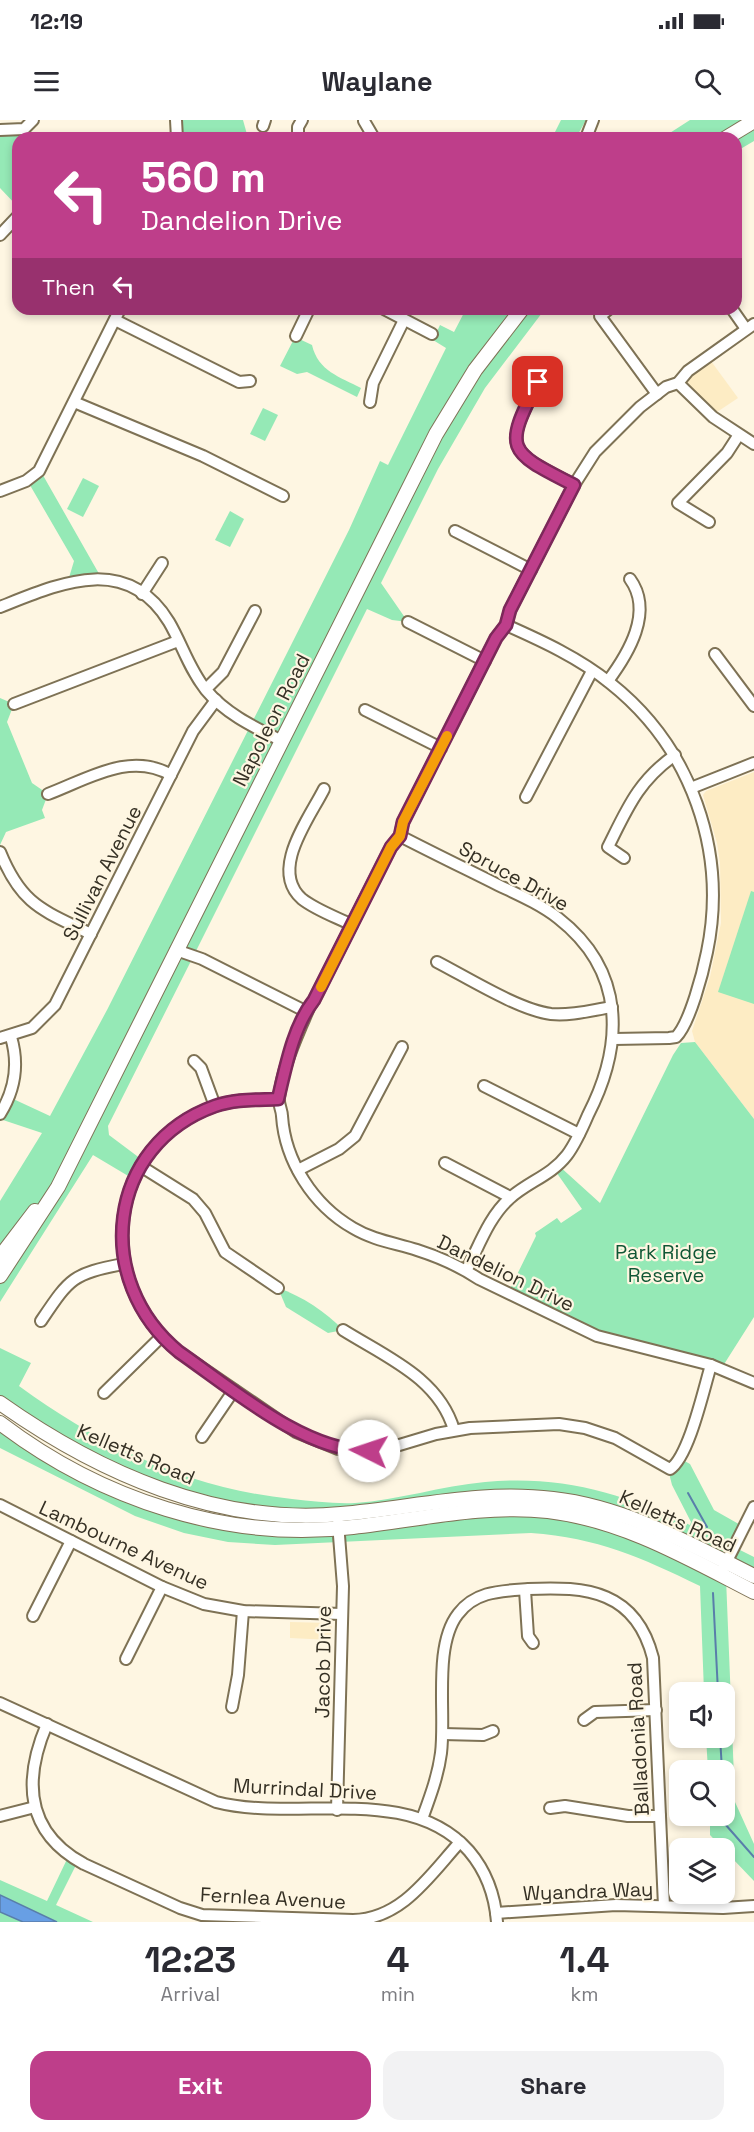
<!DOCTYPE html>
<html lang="en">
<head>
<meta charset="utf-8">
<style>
	:root { --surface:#fff; --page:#f2f2f3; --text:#2b2b33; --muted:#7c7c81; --accent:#be3e8a }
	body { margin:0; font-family:"Space Grotesk",sans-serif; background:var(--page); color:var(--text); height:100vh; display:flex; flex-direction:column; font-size:22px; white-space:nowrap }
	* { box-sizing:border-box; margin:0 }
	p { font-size:20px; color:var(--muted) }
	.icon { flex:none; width:33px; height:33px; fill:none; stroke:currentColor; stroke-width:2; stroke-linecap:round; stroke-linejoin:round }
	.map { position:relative; height:1802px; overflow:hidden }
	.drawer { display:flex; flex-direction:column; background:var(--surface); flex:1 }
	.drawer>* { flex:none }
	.hud { position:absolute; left:12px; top:12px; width:730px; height:183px; border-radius:18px; box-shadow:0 3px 9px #0003; background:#be3e8a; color:#fff; overflow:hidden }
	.tools { position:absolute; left:669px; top:1562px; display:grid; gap:12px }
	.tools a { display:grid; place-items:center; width:66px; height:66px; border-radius:12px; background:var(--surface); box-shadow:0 3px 9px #0003; font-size:30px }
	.pin { position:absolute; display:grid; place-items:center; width:51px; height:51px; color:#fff; margin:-26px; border-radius:12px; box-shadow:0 3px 9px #0006 }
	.me { position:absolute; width:66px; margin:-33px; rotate:274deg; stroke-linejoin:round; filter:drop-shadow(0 0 4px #0008) }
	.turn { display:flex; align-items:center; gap:21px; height:126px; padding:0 30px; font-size:27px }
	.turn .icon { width:78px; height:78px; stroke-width:2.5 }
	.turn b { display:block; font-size:42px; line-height:51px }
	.then { display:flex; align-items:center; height:57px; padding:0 30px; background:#0003; gap:12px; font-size:22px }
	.eta { display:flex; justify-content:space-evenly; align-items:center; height:102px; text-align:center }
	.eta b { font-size:36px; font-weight:700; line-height:42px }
	.primary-button { display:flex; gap:12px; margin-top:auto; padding:12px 30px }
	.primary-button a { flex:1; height:69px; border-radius:18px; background:var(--accent); color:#fff; font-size:24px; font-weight:700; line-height:69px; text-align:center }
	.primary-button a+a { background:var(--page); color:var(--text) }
	.status { display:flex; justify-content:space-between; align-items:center; height:42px; padding:0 30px; background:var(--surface); direction:ltr }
	.status svg { height:16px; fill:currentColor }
	header { display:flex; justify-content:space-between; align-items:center; height:78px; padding:0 30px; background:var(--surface); font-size:27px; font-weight:700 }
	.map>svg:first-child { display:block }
	.built { fill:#fdecc4 }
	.green { fill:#95e9b6 }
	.water { fill:#689fe4; stroke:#597eaa; stroke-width:1.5 }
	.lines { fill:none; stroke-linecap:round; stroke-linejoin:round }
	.stream { stroke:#597eaa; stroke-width:2 }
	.minor-casing { stroke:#7e7255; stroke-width:14 }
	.major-casing { stroke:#7e7255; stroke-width:16 }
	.minor { stroke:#fff; stroke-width:10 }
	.major { stroke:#fff; stroke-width:14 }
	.route-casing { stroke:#7c285a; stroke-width:15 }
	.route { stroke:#be3e8a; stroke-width:10 }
	.slow { stroke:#f59e0b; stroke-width:10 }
	.labels { text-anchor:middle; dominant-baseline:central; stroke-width:4.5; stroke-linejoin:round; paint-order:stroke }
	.street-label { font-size:20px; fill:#353024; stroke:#fef6e2 }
	.park-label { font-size:20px; fill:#105735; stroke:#fef6e2 }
</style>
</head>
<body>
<div class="status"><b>12:19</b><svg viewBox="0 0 49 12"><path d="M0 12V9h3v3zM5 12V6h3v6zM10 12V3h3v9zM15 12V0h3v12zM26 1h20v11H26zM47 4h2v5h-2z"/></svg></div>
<header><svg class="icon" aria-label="menu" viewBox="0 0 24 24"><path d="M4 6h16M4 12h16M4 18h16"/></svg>Waylane<svg class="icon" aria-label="search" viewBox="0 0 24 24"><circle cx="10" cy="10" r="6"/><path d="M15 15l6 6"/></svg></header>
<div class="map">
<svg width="754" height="1802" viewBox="0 0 754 1802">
	<rect width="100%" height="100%" fill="#fef6e2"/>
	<g class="built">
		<polygon points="708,237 738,278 711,296 682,259"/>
		<polygon points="754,652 754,999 695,922 692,911 710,857 721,803 720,743 717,723 703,675 706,671"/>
		<polygon points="290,1502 329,1503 332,1507 331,1520 290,1518"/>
	</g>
	<g class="green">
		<polygon points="176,0 243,0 248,18 177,18"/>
		<polygon points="561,0 586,0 576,18 552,18"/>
		<polygon points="690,0 754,0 754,21 737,31 736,18 662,18"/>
		<polygon points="24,9 27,18 18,18 18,87 0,68 0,10"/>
		<polygon points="466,189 545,189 485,268 438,349 381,463 408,502 392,500 367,489 195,833 179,823 193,837 108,1006 109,1015 145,1042 135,1060 93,1035 0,1182 0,1156 41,1083 0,1137 0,1081 42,1013 0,999 0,983 5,985 9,977 50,996 107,890 349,410 380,341 388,345 446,228 433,220 440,205 454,212"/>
		<path d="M 295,217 L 312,225 C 318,251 340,257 361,268 L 357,277 L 307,252 L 297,254 L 280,246 Z"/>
		<polygon points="263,288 278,295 265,321 250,314"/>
		<polygon points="40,350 102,459 68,461 74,441 27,360"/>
		<polygon points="83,358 99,366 83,397 67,389"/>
		<polygon points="230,391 244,399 230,427 215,420"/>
		<polygon points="0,578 14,584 7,602 32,663 48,674 42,690 45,698 6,712 0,725"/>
		<polygon points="751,771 754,772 754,884 718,872"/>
		<polygon points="695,922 754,999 754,1197 721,1249 633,1227 508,1173 536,1116 535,1113 557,1098 561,1103 582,1089 554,1049 558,1045 600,1083 673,935 681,923"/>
		<path d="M 278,1168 C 302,1176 326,1192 343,1210 L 328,1213 L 286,1187 Z"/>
		<path d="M 0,1228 L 31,1243 L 19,1266 C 103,1327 187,1368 292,1379 C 312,1381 334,1384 355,1383 C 399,1380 441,1366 485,1362 C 561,1355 622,1373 690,1405 L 691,1402 L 672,1365 L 668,1349 L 679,1338 L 690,1344 L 714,1390 L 744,1407 L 734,1427 L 754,1437 L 754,1456 L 576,1383 L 303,1396 L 160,1369 L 0,1283 Z"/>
		<path d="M 0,1302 L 107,1366 L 251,1408 L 453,1393 L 572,1395 L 726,1458 L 735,1682 L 754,1724 L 754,1761 L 710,1715 L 710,1695 L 724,1695 L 724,1650 L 708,1650 L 706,1617 L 724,1617 L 724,1572 L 704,1572 L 700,1466 C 640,1437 598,1418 531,1413 L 275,1425 L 228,1422 L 184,1413 L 135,1396 L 0,1328 Z"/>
		<polygon points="69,1735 78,1741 56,1785 93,1802 0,1802 0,1760 47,1781"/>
	</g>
	<polygon class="water" points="0,1775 57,1802 23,1802 0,1792"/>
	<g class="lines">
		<g class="stream">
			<polyline points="688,1373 707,1407"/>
			<polyline points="713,1473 718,1572"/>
			<polyline points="720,1617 722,1650"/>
			<polyline points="724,1695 725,1704 754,1737"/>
		</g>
		<g class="minor-casing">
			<g id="minor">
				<polyline points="176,0 177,18"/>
				<polyline points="364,1 374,18"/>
				<polyline points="263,6 265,0"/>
				<polyline points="0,10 24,9 33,0"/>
				<polyline points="298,18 298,7 302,0"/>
				<polyline points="586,18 593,0"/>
				<polyline points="0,115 18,96"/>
				<polyline points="384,189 432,214"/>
				<polyline points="609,189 600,196 657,274"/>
				<polyline points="732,189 746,209"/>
				<polyline points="115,200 239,262 250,261"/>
				<path d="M 754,204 L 688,251 L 678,263 L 666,267 L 640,287 L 595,332 L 574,365 L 510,490 L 506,505 L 496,518 L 403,702 L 400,716 L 391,727 L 314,880 C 307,889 307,894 302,904 C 292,928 282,951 279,978 C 278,984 282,990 282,996 C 285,1041 313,1085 353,1108 C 373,1120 395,1123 417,1130 C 439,1137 461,1147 479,1159 L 597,1216 L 711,1245 L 754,1263"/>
				<polyline points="296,216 309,189"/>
				<path d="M 538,262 C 503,331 507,330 574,365"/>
				<polyline points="678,263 713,297 754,324"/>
				<polyline points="74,282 203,336 283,376"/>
				<polyline points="370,282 373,263 404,200"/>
				<polyline points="0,371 26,361 39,351 120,189"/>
				<polyline points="709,402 678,383 727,333 738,316"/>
				<polyline points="455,411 531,450"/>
				<polyline points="142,474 162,443"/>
				<path d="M 0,487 C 58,464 126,432 169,502 C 182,524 189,549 206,570 C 226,594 254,607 282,621"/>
				<polyline points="408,502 485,541"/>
				<path d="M 506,505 C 542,521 579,538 610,563 C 691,627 728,731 707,832 C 703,852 690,903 676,917 L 669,918 L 614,919"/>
				<polyline points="715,534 754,586"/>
				<path d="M 608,561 C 628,534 654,492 630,459"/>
				<polyline points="206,569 223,552 255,491"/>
				<polyline points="14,584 178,521"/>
				<polyline points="365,590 441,628"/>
				<polyline points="691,668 754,643"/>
				<path d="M 324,669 C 309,699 269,750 302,779 C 316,790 336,797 352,805"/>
				<path d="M 48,674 C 88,659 130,631 171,655"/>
				<polyline points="526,677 592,551"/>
				<path d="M 400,716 C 433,733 466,749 498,765 C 519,775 540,784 558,798 C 626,851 624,925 588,995 C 582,1009 576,1023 567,1035 C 551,1056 527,1062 509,1079 C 489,1097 479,1126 467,1149"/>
				<path d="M 0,732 C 22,786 43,790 91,814"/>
				<path d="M 624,738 L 608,727 C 627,689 638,661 675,635"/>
				<polyline points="176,830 202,839 305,891"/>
				<path d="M 437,842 C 468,858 519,890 551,894 C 572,896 592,890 612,887"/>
				<polyline points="0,918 32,908 55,885 193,611 216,580"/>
				<polyline points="194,941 201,948 215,986"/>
				<polyline points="484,966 579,1014"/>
				<path d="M 278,979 C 257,980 235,979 215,986 C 106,1025 92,1161 179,1232 L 296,1312 L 338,1329 L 361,1331 L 386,1329 L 436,1314 L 470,1308 L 559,1304 L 585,1308 L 615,1318 L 670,1349 C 689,1337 704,1268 711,1245"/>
				<path d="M 0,994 C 15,970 19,944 11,917"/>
				<polyline points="445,1043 510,1077"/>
				<polyline points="142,1047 193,1079 205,1093 225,1132 278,1168"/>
				<polyline points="298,1050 339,1029 355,1016 402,927"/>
				<path d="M 41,1201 C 70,1158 72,1154 123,1144"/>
				<path d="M 343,1210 C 386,1237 439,1258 454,1310"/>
				<polyline points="104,1273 161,1217"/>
				<polyline points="202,1317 234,1270"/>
				<polyline points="0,1385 162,1467 204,1484 243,1491 342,1494"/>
				<polyline points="723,1449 754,1387"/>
				<polyline points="525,1470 528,1516 533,1523"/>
				<polyline points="33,1496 71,1421"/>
				<polyline points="126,1539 162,1467"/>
				<path d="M 0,1583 L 216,1682 C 296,1703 408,1662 469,1731 C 486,1751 495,1776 497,1802"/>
				<polyline points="232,1587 238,1555 243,1491"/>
				<polyline points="584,1600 595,1592 656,1590"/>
				<path d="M 47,1604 C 23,1660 25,1712 84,1744 L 180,1788 L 202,1795 L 353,1800 C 402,1799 430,1755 460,1722"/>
				<polyline points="443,1614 483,1615 493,1611"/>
				<polyline points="550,1688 565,1686 628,1696 660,1696"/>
				<polyline points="337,1690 343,1466 338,1403"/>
				<polyline points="0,1696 35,1687"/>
				<path d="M 422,1699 C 430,1677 438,1656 441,1633 C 446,1593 433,1526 458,1494 C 475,1471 501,1471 528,1469 C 587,1466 636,1471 653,1538 L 664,1786"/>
				<polyline points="496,1793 616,1785 723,1788 754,1786"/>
			</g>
		</g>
		<g class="major-casing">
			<g id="major">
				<polyline points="726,18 754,1"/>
				<polyline points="0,1137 35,1091"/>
				<polyline points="0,1156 58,1067 436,314 475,250 522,189"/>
				<path d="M 0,1283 C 99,1353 218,1406 341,1394 C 412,1388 481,1370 553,1379 C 625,1387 690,1424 754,1456"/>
				<path d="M 0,1303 C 100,1379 227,1422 353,1407 C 418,1400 482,1384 548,1391 C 623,1400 688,1438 754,1472"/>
			</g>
		</g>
		<use href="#minor" class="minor"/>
		<use href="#major" class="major"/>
	</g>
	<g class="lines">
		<g class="route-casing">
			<path id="route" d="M 369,1331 C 305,1332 231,1268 179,1232 C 92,1161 106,1025 215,986 C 235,979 257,980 278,979 C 286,946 293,907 314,880 L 391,727 L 400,716 L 403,702 L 496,518 L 506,505 L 510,490 L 574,365 C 507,331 503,330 538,262"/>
		</g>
		<use href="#route" class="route"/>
		<polyline class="slow" points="321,867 391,727 400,716 403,702 447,616"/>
	</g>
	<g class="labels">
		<g class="street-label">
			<text transform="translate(271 600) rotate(-63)">Napoleon Road</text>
			<text transform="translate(102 753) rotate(-63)">Sullivan Avenue</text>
			<text transform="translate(514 756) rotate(29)">Spruce Drive</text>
			<text transform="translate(506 1153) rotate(26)">Dandelion Drive</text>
			<text transform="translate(136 1334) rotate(23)">Kelletts Road</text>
			<text transform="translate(678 1401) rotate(24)">Kelletts Road</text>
			<text transform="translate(124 1425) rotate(25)">Lambourne Avenue</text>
			<text transform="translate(323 1542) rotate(-89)">Jacob Drive</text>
			<text transform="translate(638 1619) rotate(-93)">Balladonia Road</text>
			<text transform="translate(305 1669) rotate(3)">Murrindal Drive</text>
			<text transform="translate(588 1771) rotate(-2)">Wyandra Way</text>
			<text transform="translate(273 1778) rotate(3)">Fernlea Avenue</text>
		</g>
		<g class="park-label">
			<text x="666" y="1132">Park Ridge<tspan x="666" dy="23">Reserve</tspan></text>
		</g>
	</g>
</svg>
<div class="tools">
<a><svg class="icon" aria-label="sound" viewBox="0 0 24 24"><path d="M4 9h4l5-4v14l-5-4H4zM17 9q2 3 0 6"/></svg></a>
<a><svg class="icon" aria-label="search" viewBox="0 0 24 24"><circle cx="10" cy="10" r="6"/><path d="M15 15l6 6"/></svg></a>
<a><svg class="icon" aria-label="layers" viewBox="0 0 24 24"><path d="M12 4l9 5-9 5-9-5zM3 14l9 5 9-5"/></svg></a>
</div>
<div class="pin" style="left:538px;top:262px;background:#d93025"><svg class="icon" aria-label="arrive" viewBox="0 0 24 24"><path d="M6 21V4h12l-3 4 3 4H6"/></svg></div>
<svg class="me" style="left:369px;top:1331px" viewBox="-20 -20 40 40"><circle r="19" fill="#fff"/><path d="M0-13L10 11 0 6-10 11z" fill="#be3e8a"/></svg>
<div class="hud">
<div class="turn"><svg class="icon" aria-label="left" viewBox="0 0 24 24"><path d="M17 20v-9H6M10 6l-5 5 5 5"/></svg><div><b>560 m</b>Dandelion Drive</div></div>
<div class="then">Then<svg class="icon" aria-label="left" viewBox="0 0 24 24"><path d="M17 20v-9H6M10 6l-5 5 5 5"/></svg></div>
</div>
</div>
<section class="drawer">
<div class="eta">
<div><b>12:23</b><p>Arrival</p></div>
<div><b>4</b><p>min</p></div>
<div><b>1.4</b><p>km</p></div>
</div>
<div class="primary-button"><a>Exit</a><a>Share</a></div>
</section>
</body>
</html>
